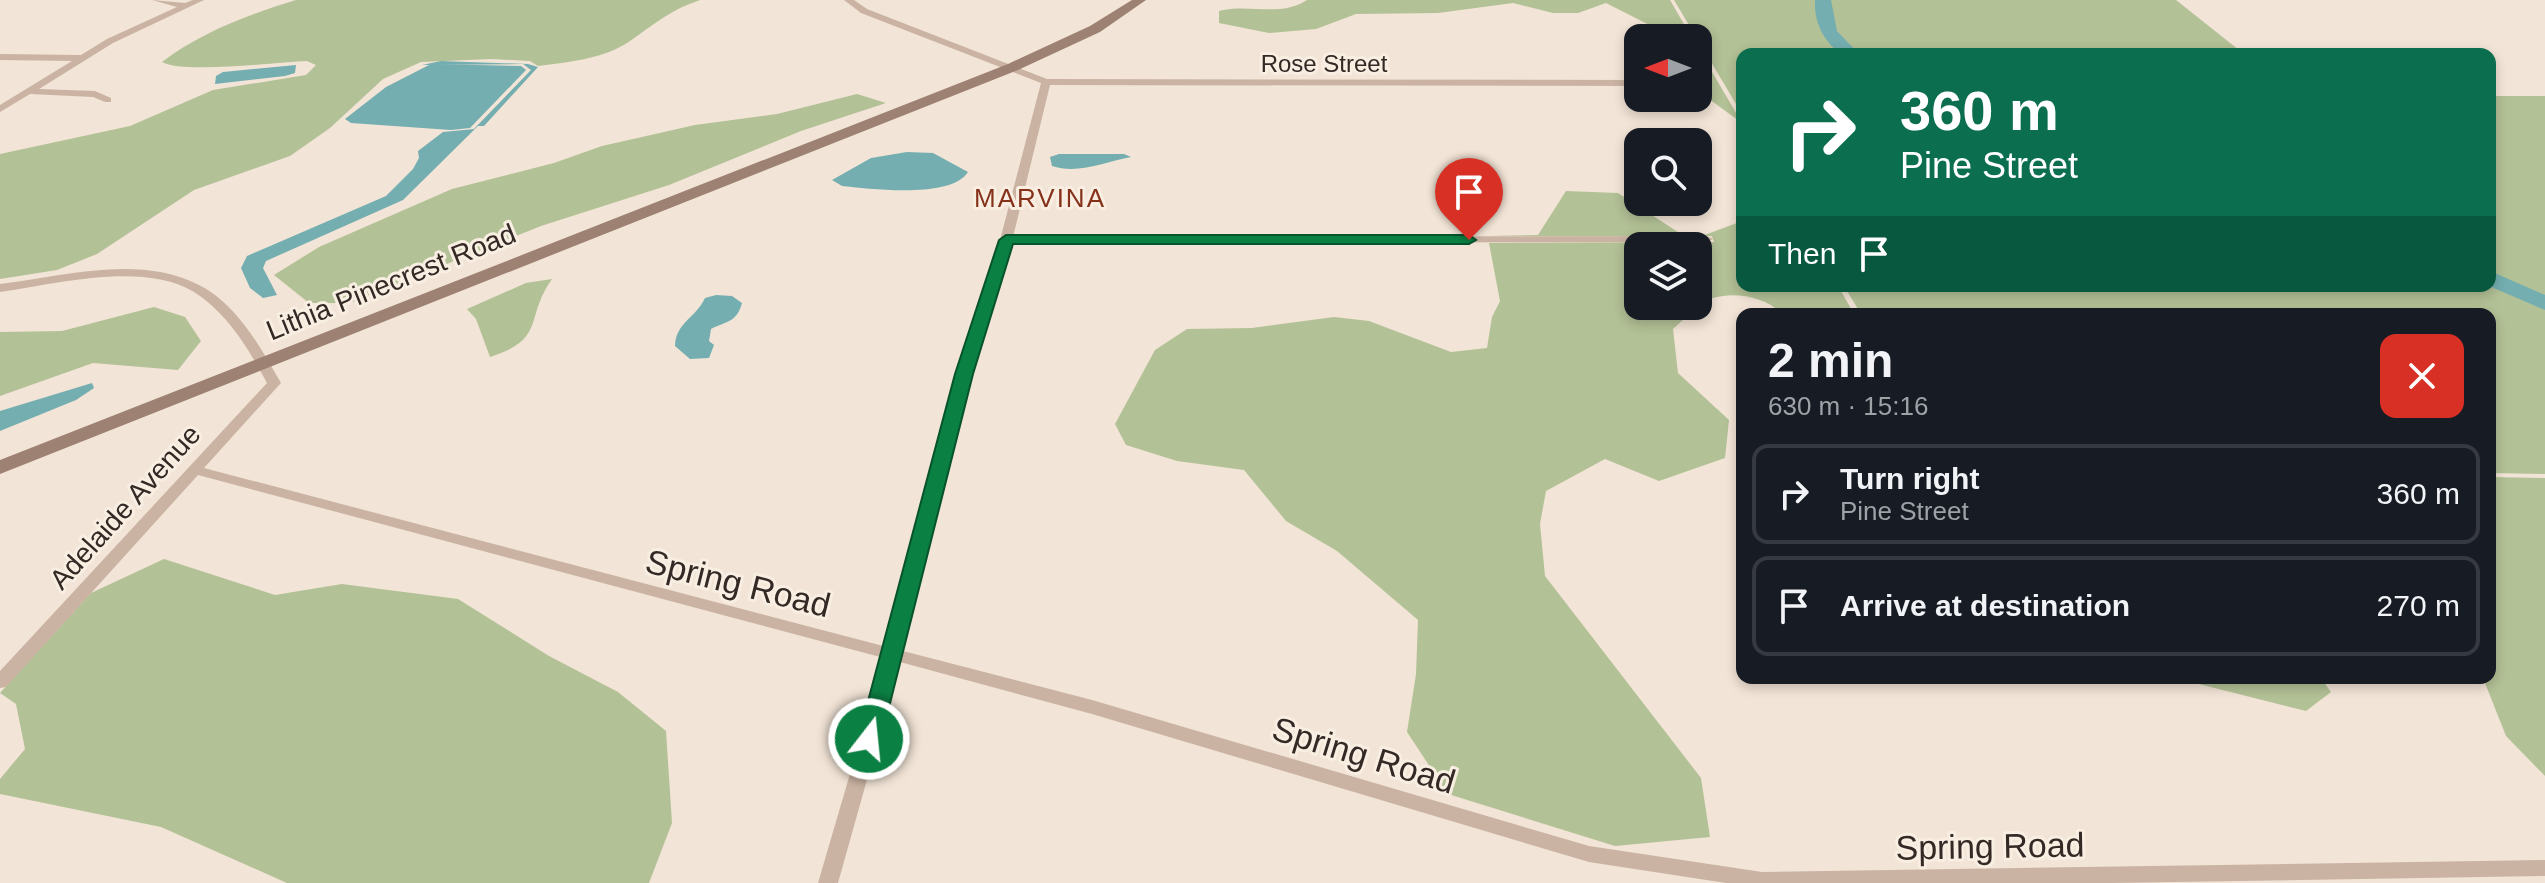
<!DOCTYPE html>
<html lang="en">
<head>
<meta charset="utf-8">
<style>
	:root { --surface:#171b24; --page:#20242c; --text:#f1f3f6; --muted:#9ea1a6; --line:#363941 }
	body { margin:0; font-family:Helvetica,sans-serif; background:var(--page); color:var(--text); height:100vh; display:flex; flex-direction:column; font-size:30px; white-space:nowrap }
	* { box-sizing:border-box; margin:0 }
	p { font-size:26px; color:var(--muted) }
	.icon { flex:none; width:44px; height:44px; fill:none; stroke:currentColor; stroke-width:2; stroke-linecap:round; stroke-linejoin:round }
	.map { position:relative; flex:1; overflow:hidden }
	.side { position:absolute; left:1736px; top:308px; width:760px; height:376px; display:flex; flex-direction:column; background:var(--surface); border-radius:16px; box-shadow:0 4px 12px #0003 }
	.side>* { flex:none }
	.hud { position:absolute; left:1736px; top:48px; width:760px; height:244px; border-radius:16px; box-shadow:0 4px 12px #0003; background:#0b6e4f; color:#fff; overflow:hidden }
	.needle { width:52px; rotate:270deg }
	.tools { position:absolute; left:1624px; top:24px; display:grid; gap:16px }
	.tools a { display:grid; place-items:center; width:88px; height:88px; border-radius:16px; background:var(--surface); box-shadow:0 4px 12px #0003; font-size:40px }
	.pin { position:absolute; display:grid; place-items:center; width:68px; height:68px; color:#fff; margin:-82px -34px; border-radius:50% 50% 50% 0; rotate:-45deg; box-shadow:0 0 8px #0007 }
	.pin .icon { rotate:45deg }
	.me { position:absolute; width:88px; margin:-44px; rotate:16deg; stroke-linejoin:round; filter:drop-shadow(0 0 6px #0008) }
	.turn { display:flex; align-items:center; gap:28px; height:168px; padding:0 32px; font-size:36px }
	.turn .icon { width:104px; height:104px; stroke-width:2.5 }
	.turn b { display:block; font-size:56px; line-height:68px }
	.then { display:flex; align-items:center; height:76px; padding:0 32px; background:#0003; gap:16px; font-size:30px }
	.round { display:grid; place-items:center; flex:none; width:84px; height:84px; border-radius:16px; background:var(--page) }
	.head { display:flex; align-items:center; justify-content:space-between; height:136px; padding:0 32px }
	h1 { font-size:48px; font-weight:700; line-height:60px }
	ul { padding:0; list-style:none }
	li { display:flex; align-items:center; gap:24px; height:100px; margin:0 16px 12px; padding:0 16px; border:4px solid var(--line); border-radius:16px }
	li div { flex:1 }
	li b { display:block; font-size:30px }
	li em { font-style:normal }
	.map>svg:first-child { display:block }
	.green { fill:#b3c196 }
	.water { fill:#74aeb0 }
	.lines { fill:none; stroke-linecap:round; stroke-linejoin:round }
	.river { fill:#74aeb0; fill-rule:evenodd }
	.street { fill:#cab3a2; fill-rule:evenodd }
	.secondary { fill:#9d8273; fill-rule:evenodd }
	.route { fill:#0b8043; stroke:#07532c; stroke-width:2 }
	.labels { text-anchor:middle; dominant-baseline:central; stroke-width:6; stroke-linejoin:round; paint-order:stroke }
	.far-street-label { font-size:24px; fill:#342925; stroke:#f9eee2 }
	.far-neighbourhood-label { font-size:26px; letter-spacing:2px; fill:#86321b; stroke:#f9eee2 }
	.street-label { font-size:28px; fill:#342925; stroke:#f9eee2 }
	.near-street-label { font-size:34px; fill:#342925; stroke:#f9eee2 }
</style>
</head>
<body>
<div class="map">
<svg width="2545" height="883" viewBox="0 0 2545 883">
	<rect width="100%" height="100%" fill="#f2e4d6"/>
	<g class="green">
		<path d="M 296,0 L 700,0 C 672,9 654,24 630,41 C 604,59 569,62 538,66 L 530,61 L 491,59 L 421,62 L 383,79 L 330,128 L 290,156 L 194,190 L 97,254 L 57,270 L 0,279 L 0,154 L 130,126 L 213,90 L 306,75 L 316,65 L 307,61 C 278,62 183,74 162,62 C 201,32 250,14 296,0 Z"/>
		<path d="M 1307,0 L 1670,0 L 1692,38 L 1675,38 L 1606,3 L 1578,13 L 1553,13 L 1513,3 L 1438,13 L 1356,14 L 1316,29 L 1269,33 L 1219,23 L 1219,11 C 1249,3 1280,18 1307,0 Z"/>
		<polygon points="1674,0 2176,0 2244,54 1742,54 1742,114"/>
		<polygon points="1698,48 1742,123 1698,91 1698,86 1709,85 1707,81 1698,81"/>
		<polygon points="857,94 886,103 801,131 669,185 541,226 350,303 309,303 274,275 319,247 452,189 554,163 602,146 695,125 777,114"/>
		<polygon points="2490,96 2545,96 2545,474 2490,473 2490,314 1861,314 1844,286 2490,286"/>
		<polygon points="1566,191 1618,193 1684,236 1489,236 1538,235"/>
		<path d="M 1742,221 L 1742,286 L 1838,286 L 1854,314 L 1782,314 C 1764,294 1720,288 1698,306 L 1698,246 L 1638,246 L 1638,306 L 1698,306 L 1673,329 L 1678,373 L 1729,420 L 1725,458 L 1659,481 L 1605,459 L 1546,491 L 1540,524 L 1545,576 L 1701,778 L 1710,837 L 1615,846 L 1448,794 L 1407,732 L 1416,674 L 1418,620 L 1337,551 L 1286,521 L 1244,470 L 1177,461 L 1126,445 L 1115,424 L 1155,350 L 1187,329 L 1252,328 L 1334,317 L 1369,321 L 1451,352 L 1487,348 L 1492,317 L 1500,301 L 1489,243 L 1714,242 L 1712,236 L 1702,236 Z"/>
		<path d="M 552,279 C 524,318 547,339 490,357 L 476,319 L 467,309 L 526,283 Z"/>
		<polygon points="154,307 185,317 201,341 178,370 93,363 0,396 0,332 62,331"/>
		<polygon points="2490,477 2545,478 2545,776 2506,736 2483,678 2490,678"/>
		<polygon points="164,559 275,595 342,584 458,599 549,656 618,692 666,731 672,823 649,883 287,883 161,827 0,794 0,779 25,749 16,704 0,693 91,593"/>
		<polygon points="2175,678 2321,678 2331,692 2306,711"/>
	</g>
	<g class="water">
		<polygon points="441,61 528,64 538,67 484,126 478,126 403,200 266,261 263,268 277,295 263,298 250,288 241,268 247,256 386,196 413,169 419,158 418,151 443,132 474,129 531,70 523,64 422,65"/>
		<polygon points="431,64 521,66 526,70 470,128 451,130 351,123 345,119 386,87"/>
		<polygon points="296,65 295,73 285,76 215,84 216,76 223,72"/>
		<path d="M 907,152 L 933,153 L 968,172 C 951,199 871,189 842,186 L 832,180 L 871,158 Z"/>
		<path d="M 1059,154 L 1124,154 L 1131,157 C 1106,161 1079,175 1052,166 L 1050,157 Z"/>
		<path d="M 716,295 L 732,296 L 742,303 C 737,322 727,321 711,329 L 709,341 L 714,345 L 709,358 L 690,359 L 675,346 C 676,322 696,318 705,298 Z"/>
		<polygon points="92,383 94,388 76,400 0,431 0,411"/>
	</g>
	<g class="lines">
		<g class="river">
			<path d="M 1815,0 L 1831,0 L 1837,31 L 1859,54 L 1840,54 C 1823,39 1814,23 1815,0 Z"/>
			<polygon points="2490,271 2545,295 2545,310 2489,286"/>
		</g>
		<g class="street">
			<polygon points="152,0 185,3 193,0 204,0 113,43 39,89 95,91 111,98 111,102 105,102 93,97 30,94 0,112 0,105 72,61 0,60 0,54 81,55 107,39 177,7"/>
			<path d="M 844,0 L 854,0 L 867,9 L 1047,79 L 1638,80 L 1638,86 L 1050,85 L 1013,237 L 1707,236 L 1713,239 L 1707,242 L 1011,243 L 971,374 L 903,651 L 1092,700 L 1589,846 L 1762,872 L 2545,860 L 2545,876 L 2111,883 L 1726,883 L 1589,862 L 1092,714 L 900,662 L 838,883 L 818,883 L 884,658 L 198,475 L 6,687 L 0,688 L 0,671 L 267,383 C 249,349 227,313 194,292 C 143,261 56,284 0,292 L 0,284 C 63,276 140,254 199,285 C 237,304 261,348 281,383 L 204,468 L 887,647 L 957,374 L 1000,240 L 1041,83 L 861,13 Z"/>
			<polygon points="1698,81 1705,82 1707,84 1698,87"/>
		</g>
		<polygon class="secondary" points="1132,0 1146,0 1100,32 1018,70 0,474 0,460 1008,64 1090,26"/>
	</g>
	<polygon class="route" points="1006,235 1469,235 1476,240 1469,244 1013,244 973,374 881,739 878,746 861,746 858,739 955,374 999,240"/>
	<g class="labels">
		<g class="far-street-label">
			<text x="1324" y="63">Rose Street</text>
		</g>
		<g class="far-neighbourhood-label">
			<text x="1040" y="198">MARVINA</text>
		</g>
		<g class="street-label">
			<text transform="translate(391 282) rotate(-22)">Lithia Pinecrest Road</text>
			<text transform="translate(125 507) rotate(-48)">Adelaide Avenue</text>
		</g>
		<g class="near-street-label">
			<text transform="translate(738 583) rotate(14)">Spring Road</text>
			<text transform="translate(1364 755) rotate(17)">Spring Road</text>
			<text transform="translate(1990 846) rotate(-1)">Spring Road</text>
		</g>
	</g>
</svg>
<div class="tools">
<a><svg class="needle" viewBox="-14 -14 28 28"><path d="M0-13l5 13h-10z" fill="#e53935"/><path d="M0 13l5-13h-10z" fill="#9ea1a6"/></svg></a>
<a><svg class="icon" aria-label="search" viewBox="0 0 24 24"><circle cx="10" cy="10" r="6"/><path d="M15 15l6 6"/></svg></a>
<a><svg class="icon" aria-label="layers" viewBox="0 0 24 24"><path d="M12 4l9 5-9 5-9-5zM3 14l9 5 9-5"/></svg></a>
</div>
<div class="pin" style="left:1469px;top:240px;background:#d93025"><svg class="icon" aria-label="arrive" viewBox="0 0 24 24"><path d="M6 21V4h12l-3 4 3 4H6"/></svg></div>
<svg class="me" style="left:869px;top:739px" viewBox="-20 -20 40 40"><circle r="17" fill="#0b8043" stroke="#fff" stroke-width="3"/><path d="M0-11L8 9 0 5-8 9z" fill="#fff"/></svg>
<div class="hud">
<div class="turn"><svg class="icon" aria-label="right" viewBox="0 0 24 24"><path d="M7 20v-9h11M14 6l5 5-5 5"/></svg><div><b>360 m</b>Pine Street</div></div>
<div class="then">Then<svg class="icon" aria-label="arrive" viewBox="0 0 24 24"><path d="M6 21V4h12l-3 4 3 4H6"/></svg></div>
</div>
<section class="side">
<div class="head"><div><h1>2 min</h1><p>630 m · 15:16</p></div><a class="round" style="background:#d93025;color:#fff"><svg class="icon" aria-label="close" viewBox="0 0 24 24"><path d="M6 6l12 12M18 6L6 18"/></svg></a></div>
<ul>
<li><svg class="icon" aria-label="right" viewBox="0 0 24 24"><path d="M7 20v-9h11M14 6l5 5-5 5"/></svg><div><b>Turn right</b><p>Pine Street</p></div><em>360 m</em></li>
<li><svg class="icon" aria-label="arrive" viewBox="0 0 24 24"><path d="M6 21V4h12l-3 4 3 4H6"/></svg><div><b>Arrive at destination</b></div><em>270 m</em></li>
</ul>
</section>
</div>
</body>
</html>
